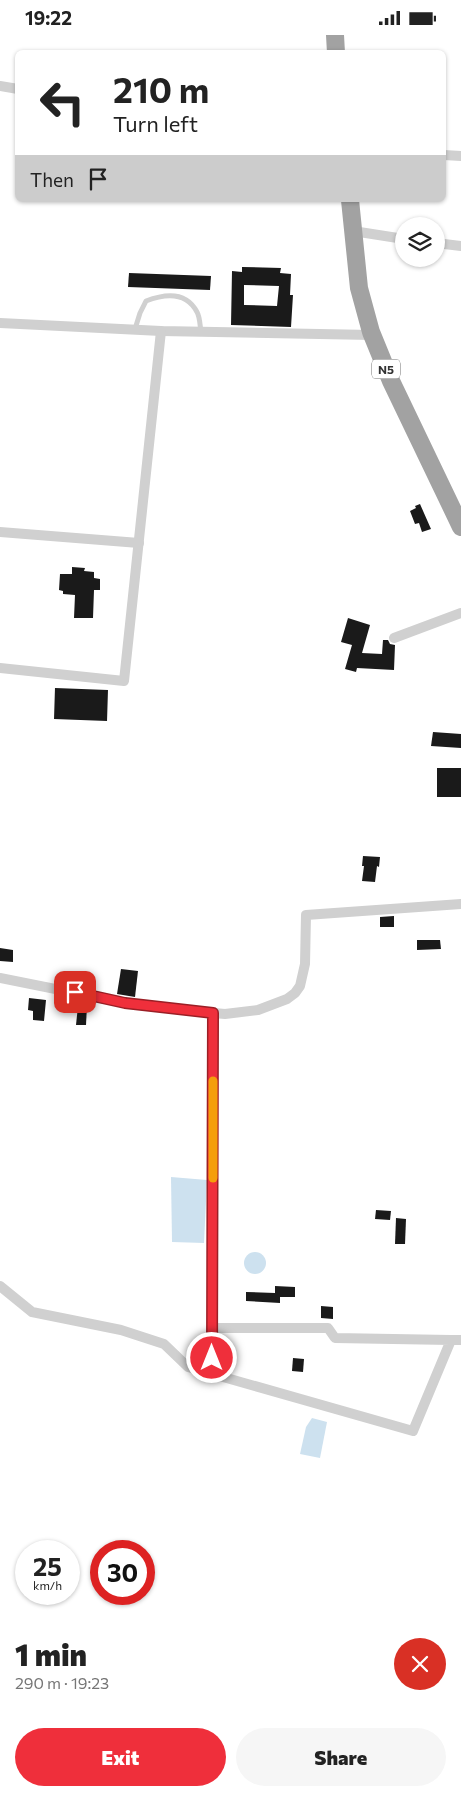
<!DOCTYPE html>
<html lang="en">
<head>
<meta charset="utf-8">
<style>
	:root { --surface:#fff; --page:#f6f6f6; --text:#222; --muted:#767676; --accent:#ef2f3b }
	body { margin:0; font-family:Commissioner,sans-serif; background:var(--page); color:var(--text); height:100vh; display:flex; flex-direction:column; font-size:19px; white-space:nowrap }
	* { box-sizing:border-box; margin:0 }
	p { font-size:16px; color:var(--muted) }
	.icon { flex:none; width:28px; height:28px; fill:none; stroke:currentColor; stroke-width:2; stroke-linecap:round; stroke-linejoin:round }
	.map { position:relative; height:1586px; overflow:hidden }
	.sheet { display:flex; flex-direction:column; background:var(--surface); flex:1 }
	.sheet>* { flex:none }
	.top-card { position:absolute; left:15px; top:15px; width:431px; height:152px; border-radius:8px; box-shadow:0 1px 4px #0004; background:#fff; color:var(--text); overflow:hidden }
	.tools { position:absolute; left:395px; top:182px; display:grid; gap:10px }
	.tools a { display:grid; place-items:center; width:50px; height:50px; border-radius:50%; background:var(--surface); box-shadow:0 1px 4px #0004; font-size:25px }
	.speed { position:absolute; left:15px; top:1505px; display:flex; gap:10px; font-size:25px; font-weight:700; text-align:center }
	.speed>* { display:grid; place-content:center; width:65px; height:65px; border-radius:50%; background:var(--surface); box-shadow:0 1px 4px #0004; line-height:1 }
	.speed small { font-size:12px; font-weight:400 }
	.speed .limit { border:8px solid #d22; background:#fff; color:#111 }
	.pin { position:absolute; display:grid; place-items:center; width:42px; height:42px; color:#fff; margin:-21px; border-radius:10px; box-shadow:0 2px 8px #0006 }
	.me { position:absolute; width:55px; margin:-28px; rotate:0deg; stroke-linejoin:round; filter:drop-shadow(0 0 4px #0008) }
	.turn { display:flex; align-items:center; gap:18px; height:105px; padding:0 15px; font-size:22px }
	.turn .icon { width:65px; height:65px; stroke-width:2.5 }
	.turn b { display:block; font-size:35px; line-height:42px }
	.then { display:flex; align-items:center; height:48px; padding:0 15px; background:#0003; gap:10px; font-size:19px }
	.round { display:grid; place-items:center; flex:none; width:52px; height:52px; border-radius:26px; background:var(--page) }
	.headline { display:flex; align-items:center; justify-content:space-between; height:85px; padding:0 15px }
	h1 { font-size:30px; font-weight:800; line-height:38px }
	.button { display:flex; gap:10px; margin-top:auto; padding:10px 15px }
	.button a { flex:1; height:58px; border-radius:30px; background:var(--accent); color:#fff; font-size:20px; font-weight:800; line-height:58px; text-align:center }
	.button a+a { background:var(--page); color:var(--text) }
	.status { display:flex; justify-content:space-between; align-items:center; height:35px; padding:0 25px; background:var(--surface); direction:ltr }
	.status svg { height:14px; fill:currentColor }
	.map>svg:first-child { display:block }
	.water { fill:#cde1ef }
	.building { fill:#1a1a1a; fill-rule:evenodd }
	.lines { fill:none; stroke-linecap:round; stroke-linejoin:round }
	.service { stroke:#d0d0d0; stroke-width:5 }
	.minor { stroke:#d0d0d0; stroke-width:10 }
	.trunk { stroke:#a2a2a2; stroke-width:18 }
	.route-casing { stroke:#9b1f26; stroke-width:12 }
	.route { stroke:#ef2f3b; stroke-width:9 }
	.slow { stroke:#f59e0b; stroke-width:9 }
	.labels { text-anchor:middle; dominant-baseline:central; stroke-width:5; stroke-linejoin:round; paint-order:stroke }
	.shield { fill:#fff; stroke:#707070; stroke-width:1 }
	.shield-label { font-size:12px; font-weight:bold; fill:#333 }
</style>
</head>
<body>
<div class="status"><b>19:22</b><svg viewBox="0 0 49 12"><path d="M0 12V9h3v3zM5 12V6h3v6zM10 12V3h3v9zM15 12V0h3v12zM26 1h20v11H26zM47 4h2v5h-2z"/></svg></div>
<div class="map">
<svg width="461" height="1586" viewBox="0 0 461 1586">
	<rect width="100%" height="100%" fill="#fff"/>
	<g class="water">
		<polygon points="171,1142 207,1145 204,1208 172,1207"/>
		<circle cx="255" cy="1228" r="11"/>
		<polygon points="312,1383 327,1387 320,1423 300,1419 306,1392"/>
	</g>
	<g class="building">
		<path d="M 242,232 L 281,233 L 280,238 L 291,239 L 290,260 L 293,260 L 291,292 L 231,290 L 232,236 L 242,237 ZM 244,250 L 279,251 L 277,271 L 244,270 Z"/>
		<polygon points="129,238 211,241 210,255 128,252"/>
		<polygon points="420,469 431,494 422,497 419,488 415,489 410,476 416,473 415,471"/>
		<polygon points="72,532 85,533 84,536 94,537 94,543 100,544 100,555 94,555 93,583 74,583 75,560 63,559 63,556 59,555 60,539 72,539"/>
		<polygon points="348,583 370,590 362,618 382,619 383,605 388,605 390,609 395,610 394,635 357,633 356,637 345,634 352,610 341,607"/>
		<polygon points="55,653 108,655 107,686 54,684"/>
		<polygon points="433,697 461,699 461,713 431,711"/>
		<rect x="437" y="733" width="24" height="29"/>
		<polygon points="363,821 380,822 379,832 377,831 375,847 362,846 364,831 362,831"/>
		<polygon points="394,881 394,892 380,892 380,882"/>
		<polygon points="417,905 440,905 441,914 417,915"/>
		<polygon points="0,913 13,915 13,927 0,926"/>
		<polygon points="121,934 138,936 135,962 117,959"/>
		<polygon points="29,963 46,965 44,986 33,985 33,976 28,975"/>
		<polygon points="78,971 87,971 86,990 76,990"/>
		<polygon points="376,1175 391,1176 390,1185 375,1184"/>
		<polygon points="396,1183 406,1184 405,1209 395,1209"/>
		<polygon points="275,1251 295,1252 295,1262 280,1262 280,1268 246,1266 246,1257 275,1258"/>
		<polygon points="321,1271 333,1272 333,1284 321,1283"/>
		<polygon points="293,1323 304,1324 303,1337 292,1336"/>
	</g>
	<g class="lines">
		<path class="service" d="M 135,294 L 140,278 L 146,266 C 164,259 186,256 197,277 C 200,282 200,291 201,297"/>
		<g class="minor">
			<polyline points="0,51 18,54"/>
			<polyline points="444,120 461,121"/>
			<polyline points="353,196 404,204"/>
			<polyline points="436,208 461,211"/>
			<polyline points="0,288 161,296 372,300"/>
			<polyline points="0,497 139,508"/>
			<polyline points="394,603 461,578"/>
			<polyline points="0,633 124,646 161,296"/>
			<polyline points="0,943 125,968 192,976 225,979 258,975 287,964 295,958 300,951 305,929 306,880 461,869"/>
			<polyline points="0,1251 32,1277 121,1295 164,1309 188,1332 413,1396 451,1305 335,1303 328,1293 212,1293"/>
			<polyline points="451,1305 461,1305"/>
			<polyline points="212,1339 213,978"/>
		</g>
		<g class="trunk">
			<polyline points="335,0 336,18"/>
			<polyline points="350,165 359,253 371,297 391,346 461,492"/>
		</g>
	</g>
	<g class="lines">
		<g class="route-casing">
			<polyline id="route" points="75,957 125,968 213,978 212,1323"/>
		</g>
		<use href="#route" class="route"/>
		<polyline class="slow" points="213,1143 213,1046"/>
	</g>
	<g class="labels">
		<rect class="shield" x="372" y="324.5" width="28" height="19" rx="4"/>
		<g class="shield-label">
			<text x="386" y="334">N5</text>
		</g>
	</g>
</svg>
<div class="tools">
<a><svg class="icon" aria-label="layers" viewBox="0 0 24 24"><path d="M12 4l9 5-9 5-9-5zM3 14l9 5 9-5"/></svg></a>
</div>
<div class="speed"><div>25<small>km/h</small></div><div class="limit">30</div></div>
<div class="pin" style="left:75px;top:957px;background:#d93025"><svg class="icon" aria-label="arrive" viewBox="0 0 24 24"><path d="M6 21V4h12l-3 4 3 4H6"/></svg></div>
<svg class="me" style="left:212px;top:1323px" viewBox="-20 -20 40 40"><circle r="17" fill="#ef2f3b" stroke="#fff" stroke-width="3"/><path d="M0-11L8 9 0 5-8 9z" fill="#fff"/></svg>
<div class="top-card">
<div class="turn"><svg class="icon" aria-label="left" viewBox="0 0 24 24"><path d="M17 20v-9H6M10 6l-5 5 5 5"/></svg><div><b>210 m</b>Turn left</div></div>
<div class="then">Then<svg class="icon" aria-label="arrive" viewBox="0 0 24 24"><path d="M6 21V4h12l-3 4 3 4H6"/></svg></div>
</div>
</div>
<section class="sheet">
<div class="headline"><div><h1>1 min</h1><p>290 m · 19:23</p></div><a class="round" style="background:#d93025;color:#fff"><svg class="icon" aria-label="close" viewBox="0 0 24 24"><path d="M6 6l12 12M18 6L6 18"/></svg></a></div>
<div class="button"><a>Exit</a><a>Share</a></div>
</section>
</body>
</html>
